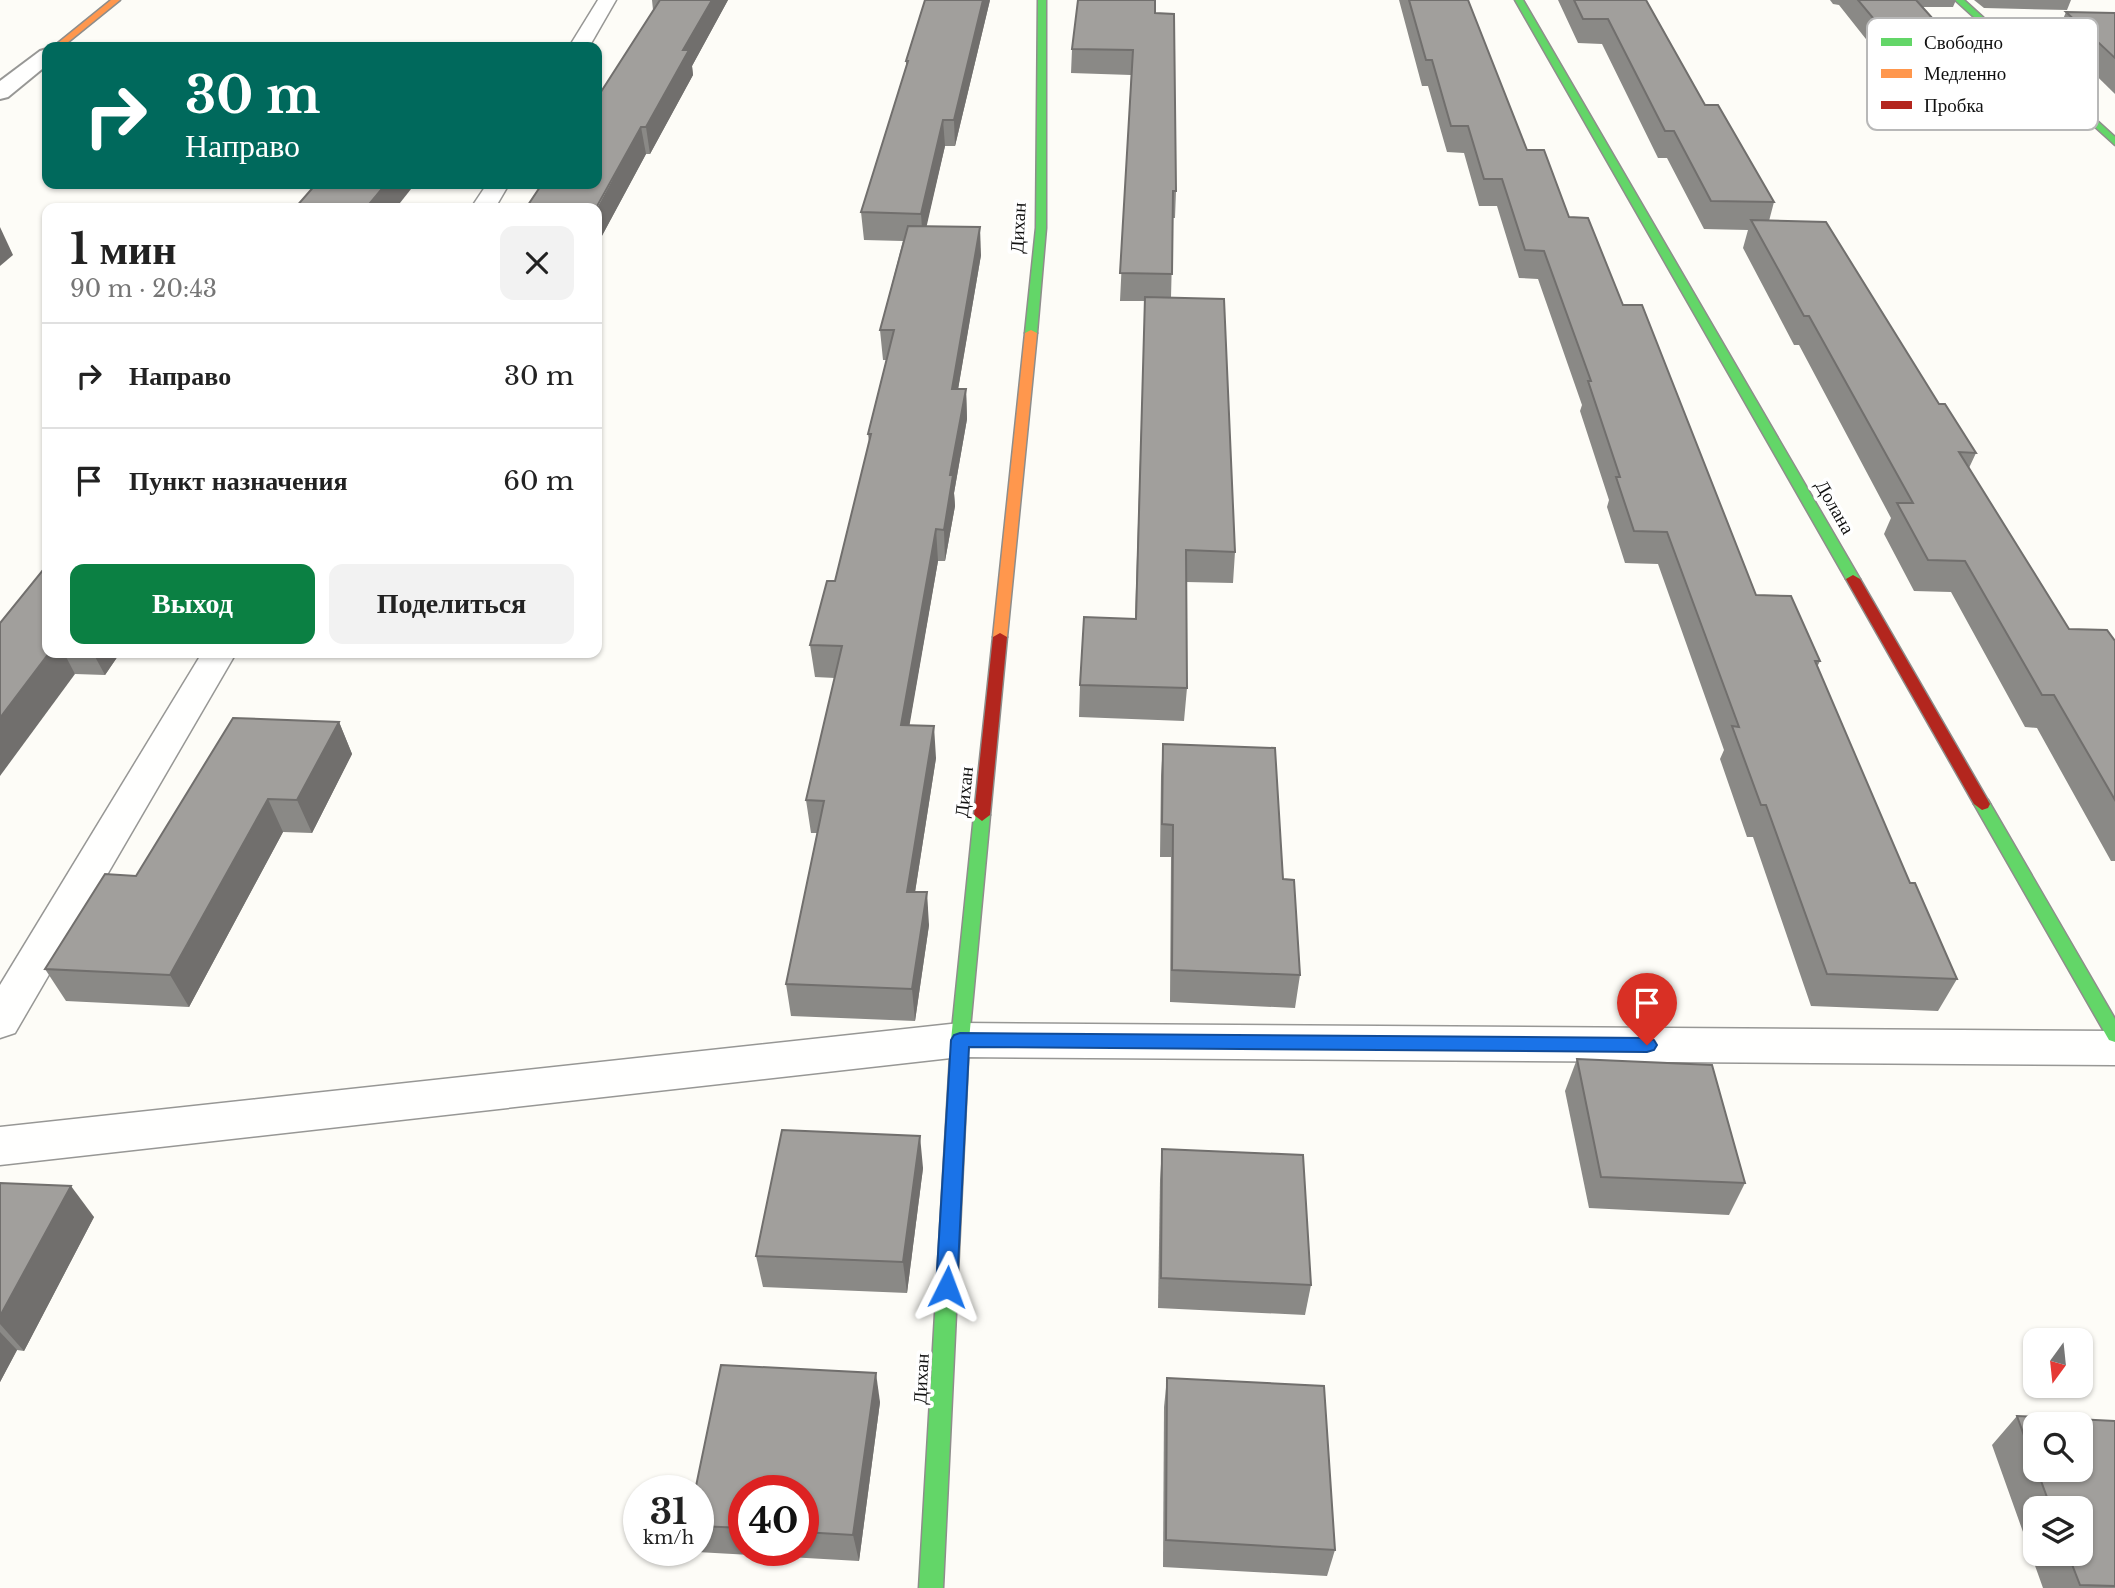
<!DOCTYPE html>
<html lang="ru">
<head>
<meta charset="utf-8">
<style>
	:root { --surface:#fff; --page:#f2f2f2; --text:#222; --muted:#767676; --line:#e0e0e0; --accent:#0b8043 }
	body { margin:0; font-family:"Libre Baskerville",serif; background:var(--page); color:var(--text); height:100vh; display:flex; flex-direction:column; font-size:26px; white-space:nowrap }
	* { box-sizing:border-box; margin:0 }
	p { font-size:23px; color:var(--muted) }
	.icon { flex:none; width:38px; height:38px; fill:none; stroke:currentColor; stroke-width:2; stroke-linecap:round; stroke-linejoin:round }
	.map { position:relative; flex:1; overflow:hidden }
	.details { position:absolute; left:42px; top:203px; width:560px; height:455px; display:flex; flex-direction:column; background:var(--surface); border-radius:14px; box-shadow:0 2px 5px #0004 }
	.details>* { flex:none }
	.guide { position:absolute; left:42px; top:42px; width:560px; height:147px; border-radius:14px; box-shadow:0 2px 5px #0004; background:#00695c; color:#fff; overflow:hidden }
	.needle { width:46px; rotate:195deg }
	.tools { position:absolute; left:2023px; top:1328px; display:grid; gap:14px }
	.tools a { display:grid; place-items:center; width:70px; height:70px; border-radius:14px; background:var(--surface); box-shadow:0 2px 5px #0004; font-size:35px }
	.speed { position:absolute; left:623px; top:1475px; display:flex; gap:14px; font-size:35px; font-weight:700; text-align:center }
	.speed>* { display:grid; place-content:center; width:91px; height:91px; border-radius:50%; background:var(--surface); box-shadow:0 2px 5px #0004; line-height:1 }
	.speed small { font-size:18px; font-weight:400 }
	.speed .limit { border:10px solid #d22; background:#fff; color:#111 }
	.pin { position:absolute; display:grid; place-items:center; width:60px; height:60px; color:#fff; margin:-72px -30px; border-radius:50% 50% 50% 0; rotate:-45deg; box-shadow:0 0 7px #0007 }
	.pin .icon { rotate:45deg }
	.me { position:absolute; width:77px; margin:-38px; rotate:3deg; stroke-linejoin:round; filter:drop-shadow(0 0 5px #0008) }
	.turn { display:flex; align-items:center; gap:24px; height:147px; padding:0 28px; font-size:32px }
	.turn .icon { width:91px; height:91px; stroke-width:2.5 }
	.turn b { display:block; font-size:49px; line-height:60px }
	.round { display:grid; place-items:center; flex:none; width:74px; height:74px; border-radius:14px; background:var(--page) }
	.head { display:flex; align-items:center; justify-content:space-between; height:119px; padding:0 28px }
	h1 { font-size:42px; font-weight:700; line-height:52px }
	.cta { display:flex; gap:14px; margin-top:auto; padding:14px 28px }
	.cta a { flex:1; height:80px; border-radius:14px; background:var(--accent); color:#fff; font-size:28px; font-weight:700; line-height:80px; text-align:center }
	.cta a+a { background:var(--page); color:var(--text) }
	ul { padding:0; list-style:none }
	li { display:flex; align-items:center; gap:21px; height:105px; padding:0 28px; border-top:2px solid var(--line) }
	li div { flex:1 }
	li b { display:block; font-size:26px }
	li em { font-style:normal }
	.map>svg:first-child { display:block }
	.lines { fill:none; stroke-linecap:round; stroke-linejoin:round }
	.lane-casing { stroke:#979795; stroke-width:3 }
	.street-casing { stroke:#979795; stroke-width:4 }
	.fast-casing { stroke:#8e8d8b; stroke-width:3 }
	.slow-casing { stroke:#8e8d8b; stroke-width:3 }
	.jam-casing { stroke:#8e8d8b; stroke-width:3 }
	.lane { fill:#fffffe; fill-rule:evenodd }
	.street { fill:#fffffe; fill-rule:evenodd }
	.fast { fill:#63d668; fill-rule:evenodd }
	.slow { fill:#ff974d; fill-rule:evenodd }
	.jam { fill:#b3261e; fill-rule:evenodd }
	.wall { fill:#8a8986; fill-rule:evenodd }
	.shaded-wall { fill:#716f6d }
	.building { fill:#a19f9c; stroke:#716f6d; stroke-width:2 }
	.route { fill:#1a73e8; stroke:#114b97; stroke-width:2 }
	.labels { text-anchor:middle; dominant-baseline:central; stroke-width:7; stroke-linejoin:round; paint-order:stroke }
	.street-label { font-size:19px; fill:#111; stroke:#fff }
	.key { fill:#fff; stroke:#b8b8b8; stroke-width:2 }
	.key-label { font-size:19px; fill:#111 }
</style>
</head>
<body>
<div class="map">
<svg width="2115" height="1588" viewBox="0 0 2115 1588">
	<rect width="100%" height="100%" fill="#fdfcf7"/>
	<g class="lines">
		<g class="lane-casing">
			<g id="lane">
				<polygon points="598,0 616,0 589,47 569,47"/>
				<polygon points="487,184 509,184 495,208 471,208"/>
				<polygon points="202,653 236,653 15,1033 0,1038 0,985"/>
				<polygon points="960,1023 2115,1031 2115,1065 960,1057 0,1165 0,1127"/>
			</g>
		</g>
		<g class="street-casing">
			<polygon id="street" points="47,49 47,65 8,97 0,99 0,81 40,51"/>
		</g>
		<g class="fast-casing">
			<g id="fast">
				<polygon points="1038,0 1046,0 1046,228 1037,333 1031,336 1025,333 1036,228"/>
				<polygon points="1515,0 1523,0 1860,579 1858,582 1853,583 1846,579"/>
				<polygon points="1955,0 1964,0 2115,137 2115,145"/>
				<polygon points="1982,798 1988,800 2115,1019 2115,1042 2109,1040 1974,804"/>
				<polygon points="982,809 990,815 969,1040 943,1588 919,1588 951,1040 974,815"/>
			</g>
		</g>
		<g class="slow-casing">
			<g id="slow">
				<polygon points="111,0 120,0 62,47 53,47"/>
				<polygon points="1031,330 1037,333 1007,637 1000,641 993,637 1025,333"/>
			</g>
		</g>
		<g class="jam-casing">
			<g id="jam">
				<polygon points="1853,575 1860,579 1990,804 1988,808 1982,810 1974,804 1846,579"/>
				<polygon points="1000,633 1007,637 990,815 982,821 974,815 993,637"/>
			</g>
		</g>
		<use href="#lane" class="lane"/>
		<use href="#street" class="street"/>
		<use href="#fast" class="fast"/>
		<use href="#slow" class="slow"/>
		<use href="#jam" class="jam"/>
	</g>
	<g class="wall">
		<polygon points="652,0 728,0 692,66 693,75 650,154 646,154 597,245 653,10"/>
		<polygon points="990,0 955,146 945,146 926,226 981,255 958,389 966,389 967,419 954,493 955,506 945,561 938,561 909,725 936,758 915,892 929,925 915,1021 791,1016 786,984 817,833 811,833 806,800 835,678 815,677 810,645 835,581 869,442 868,434 887,360 883,360 880,330 903,241 864,240 861,212 906,68 906,61"/>
		<polygon points="1399,0 1468,0 1527,150 1623,305 1756,595 1820,661 1817,667 1910,883 1957,979 1938,1011 1811,1006 1753,837 1747,837 1720,759 1724,750 1658,564 1625,563 1607,507 1609,500 1580,411 1582,405 1538,279 1519,278 1497,206 1479,206 1464,153 1447,152 1428,86 1422,86"/>
		<polygon points="1558,0 1646,0 1705,105 1774,202 1769,221 1939,404 1976,453 1969,468 2069,629 2115,641 2115,861 2111,861 2037,728 2025,727 1951,592 1914,591 1884,534 1891,518 1799,345 1794,345 1743,248 1748,230 1704,229 1667,158 1658,158 1602,44 1578,43"/>
		<polygon points="1830,0 1956,0 1953,7 1923,7 1988,80 1979,102 1915,101 1839,5 1833,4"/>
		<polygon points="1974,0 2071,0 2067,10 1984,8"/>
		<polygon points="2066,12 2115,13 2115,94 2056,36"/>
		<polygon points="1155,13 1176,191 1175,218 1173,218 1171,298 1235,552 1233,583 1186,582 1187,688 1184,721 1079,717 1080,685 1135,619 1145,301 1120,301 1131,75 1071,73 1072,49"/>
		<polygon points="47,653 120,653 105,675 75,674"/>
		<polygon points="339,722 352,754 312,833 283,832 189,1007 66,1001 45,969 136,876"/>
		<polygon points="1163,744 1283,879 1300,975 1295,1008 1170,1002 1171,857 1160,857 1161,776"/>
		<polygon points="1577,1059 1745,1183 1729,1215 1589,1208 1565,1091"/>
		<polygon points="1162,1149 1311,1285 1305,1315 1158,1308 1160,1180"/>
		<polygon points="923,1168 907,1293 763,1287 756,1256"/>
		<polygon points="0,1183 94,1217 24,1351 17,1350 0,1382"/>
		<polygon points="1167,1378 1335,1550 1327,1576 1163,1567 1164,1407"/>
		<path d="M 880,1402 L 859,1561 L 697,1552 L 697,1550 L 698,1550 L 698,1491 ZM 744,1491 L 803,1491 L 803,1550 L 744,1550 Z"/>
		<path d="M 2017,1416 L 2115,1421 L 2115,1588 L 2043,1588 L 1992,1445 ZM 2035,1424 L 2081,1470 L 2035,1470 ZM 2035,1508 L 2081,1508 L 2081,1554 L 2035,1554 Z"/>
	</g>
	<g class="shaded-wall">
		<polygon points="712,0 728,0 692,66 693,75 650,154 646,127 683,50"/>
		<polygon points="983,0 990,0 955,146 954,120"/>
		<polygon points="943,120 945,146 923,242 921,214"/>
		<polygon points="641,127 646,154 597,245 597,208"/>
		<polygon points="386,184 415,184 396,208 366,208"/>
		<polygon points="0,227 13,255 0,266"/>
		<polygon points="980,227 981,255 953,419 952,389"/>
		<polygon points="966,389 967,419 954,493 955,506 945,561 944,530 950,475"/>
		<polygon points="936,529 938,561 904,757 901,725"/>
		<polygon points="49,653 64,653 75,674 0,776 0,718"/>
		<polygon points="93,653 120,653 105,675"/>
		<polygon points="339,722 352,754 312,833 297,800"/>
		<polygon points="934,726 936,758 910,924 907,892"/>
		<polygon points="268,799 283,832 189,1007 170,975"/>
		<polygon points="927,892 929,925 915,1021 912,989"/>
		<polygon points="920,1136 923,1168 907,1293 903,1262"/>
		<polygon points="71,1186 94,1217 24,1351 0,1324 0,1316"/>
		<polygon points="0,1332 17,1350 0,1382"/>
		<polygon points="876,1373 880,1402 859,1561 853,1535"/>
	</g>
	<g class="building">
		<polygon points="660,0 712,0 683,50 689,50 646,127 641,127 596,208 526,208 542,184 597,184 597,98"/>
		<polygon points="925,0 983,0 954,120 943,120 921,214 861,212 908,61 906,61"/>
		<polygon points="1078,0 1155,0 1155,13 1174,14 1176,191 1173,191 1172,274 1120,273 1133,50 1072,49"/>
		<polygon points="1409,0 1468,0 1527,150 1544,150 1569,217 1588,218 1623,305 1642,305 1756,595 1791,596 1820,661 1815,661 1910,883 1915,883 1957,979 1827,974 1766,805 1761,805 1732,726 1739,727 1667,532 1634,531 1616,477 1620,477 1588,381 1591,381 1544,251 1525,250 1502,179 1484,179 1468,126 1451,126 1432,60 1426,60"/>
		<polygon points="1574,0 1646,0 1705,105 1718,105 1774,202 1711,201 1674,131 1665,131 1608,19 1583,19"/>
		<polygon points="1858,0 1916,0 1988,80 1923,78"/>
		<polygon points="2066,12 2115,13 2115,58"/>
		<polygon points="316,184 386,184 366,208 295,208"/>
		<polygon points="1751,220 1826,222 1939,404 1945,404 1976,453 1959,452 2069,629 2107,630 2115,641 2115,800 2054,695 2042,695 1965,561 1928,560 1897,503 1913,503 1809,316 1804,316"/>
		<polygon points="908,226 980,227 952,389 966,389 950,475 953,475 944,530 936,529 901,725 934,726 907,892 927,892 912,989 786,984 824,801 806,800 842,646 810,645 827,581 835,581 871,434 868,434 894,330 880,330"/>
		<polygon points="1145,297 1224,299 1235,552 1186,550 1187,688 1080,685 1084,617 1136,619"/>
		<polygon points="47,565 47,653 49,653 0,718 0,623"/>
		<polygon points="233,718 339,722 297,800 268,799 170,975 45,969 105,874 136,876"/>
		<polygon points="1163,744 1275,748 1283,879 1294,880 1300,975 1172,970 1173,825 1162,824"/>
		<polygon points="1577,1059 1712,1065 1745,1183 1601,1177"/>
		<polygon points="782,1130 920,1136 903,1262 756,1256"/>
		<polygon points="1162,1149 1303,1155 1311,1285 1161,1278"/>
		<polygon points="0,1183 71,1186 0,1316"/>
		<polygon points="721,1365 876,1373 853,1535 803,1532 803,1491 744,1491 744,1528 698,1526 698,1491 695,1491"/>
		<polygon points="1167,1378 1324,1386 1335,1550 1166,1540"/>
		<polygon points="2017,1416 2115,1421 2115,1586 2080,1585 2068,1554 2081,1554 2081,1508 2051,1508 2037,1470 2081,1470 2081,1424 2035,1424 2035,1466"/>
	</g>
	<polygon class="route" points="960,1033 1647,1038 1654,1040 1657,1045 1654,1050 1647,1052 969,1047 957,1287 954,1293 947,1296 939,1293 936,1287 951,1040 954,1035"/>
	<g class="labels">
		<g class="street-label">
			<text transform="translate(1018 228) rotate(-87)">Дихан</text>
			<text transform="translate(1835 507) rotate(60)">Долана</text>
			<text transform="translate(964 792) rotate(-84)">Дихан</text>
			<text transform="translate(921 1379) rotate(-87)">Дихан</text>
		</g>
	</g>
	<rect x="1867" y="18" width="231" height="112" rx="10" class="key"/>
	<rect x="1881" y="38" width="31" height="8" fill="#63d668"/>
	<rect x="1881" y="69" width="31" height="9" fill="#ff974d"/>
	<rect x="1881" y="101" width="31" height="8" fill="#b3261e"/>
	<g class="key-label">
		<text x="1924" y="49">Свободно</text>
		<text x="1924" y="80">Медленно</text>
		<text x="1924" y="112">Пробка</text>
	</g>
</svg>
<div class="tools">
<a><svg class="needle" viewBox="-14 -14 28 28"><path d="M0-13l5 13h-10z" fill="#e53935"/><path d="M0 13l5-13h-10z" fill="#767676"/></svg></a>
<a><svg class="icon" aria-label="search" viewBox="0 0 24 24"><circle cx="10" cy="10" r="6"/><path d="M15 15l6 6"/></svg></a>
<a><svg class="icon" aria-label="layers" viewBox="0 0 24 24"><path d="M12 4l9 5-9 5-9-5zM3 14l9 5 9-5"/></svg></a>
</div>
<div class="speed"><div>31<small>km/h</small></div><div class="limit">40</div></div>
<div class="pin" style="left:1647px;top:1045px;background:#d93025"><svg class="icon" aria-label="arrive" viewBox="0 0 24 24"><path d="M6 21V4h12l-3 4 3 4H6"/></svg></div>
<svg class="me" style="left:947px;top:1287px" viewBox="-20 -20 40 40"><path d="M0-17L14 15 0 8-14 15z" fill="#1a73e8" stroke="#fff" stroke-width="4"/></svg>
<div class="guide">
<div class="turn"><svg class="icon" aria-label="right" viewBox="0 0 24 24"><path d="M7 20v-9h11M14 6l5 5-5 5"/></svg><div><b>30 m</b>Направо</div></div>
</div>
<section class="details">
<div class="head"><div><h1>1 мин</h1><p>90 m · 20:43</p></div><a class="round"><svg class="icon" aria-label="close" viewBox="0 0 24 24"><path d="M6 6l12 12M18 6L6 18"/></svg></a></div>
<ul>
<li><svg class="icon" aria-label="right" viewBox="0 0 24 24"><path d="M7 20v-9h11M14 6l5 5-5 5"/></svg><div><b>Направо</b></div><em>30 m</em></li>
<li><svg class="icon" aria-label="arrive" viewBox="0 0 24 24"><path d="M6 21V4h12l-3 4 3 4H6"/></svg><div><b>Пункт назначения</b></div><em>60 m</em></li>
</ul>
<div class="cta"><a>Выход</a><a>Поделиться</a></div>
</section>
</div>
</body>
</html>
